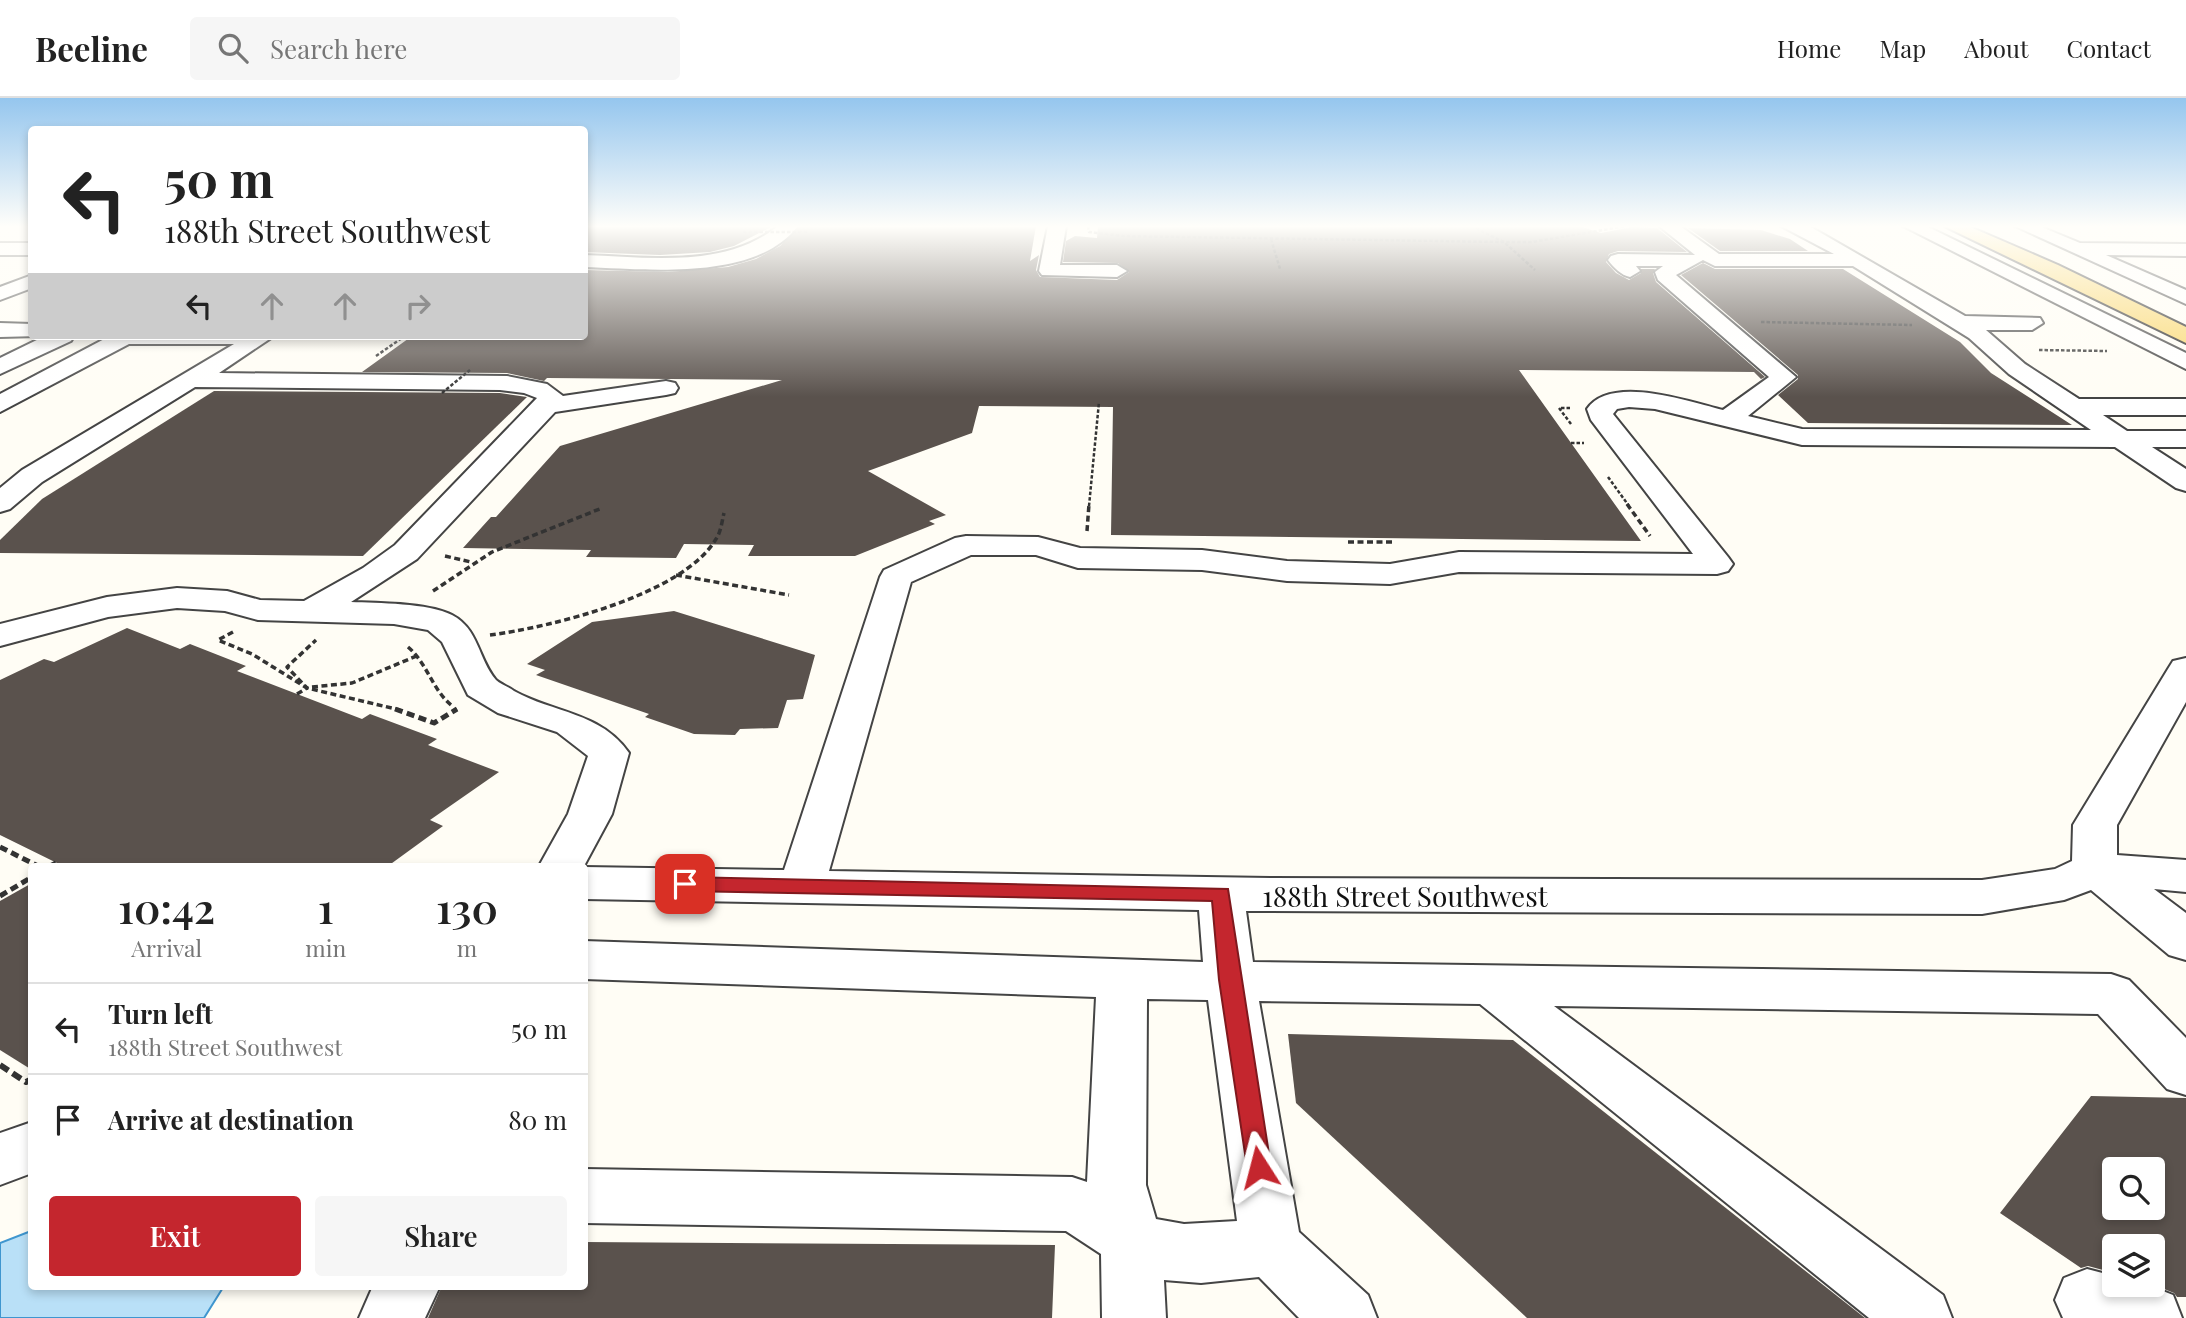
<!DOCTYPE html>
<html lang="en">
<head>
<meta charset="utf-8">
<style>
	:root { --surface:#fff; --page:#f6f6f6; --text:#222; --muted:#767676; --line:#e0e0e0; --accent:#c4262e }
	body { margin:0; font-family:"Playfair Display",serif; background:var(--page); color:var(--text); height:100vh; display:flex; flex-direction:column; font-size:26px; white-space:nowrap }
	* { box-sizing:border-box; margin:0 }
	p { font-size:23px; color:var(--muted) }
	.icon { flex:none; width:38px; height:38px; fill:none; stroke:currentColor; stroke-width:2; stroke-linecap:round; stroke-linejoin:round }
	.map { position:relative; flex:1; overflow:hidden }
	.panel { position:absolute; left:28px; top:765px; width:560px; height:427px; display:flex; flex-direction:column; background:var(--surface); border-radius:7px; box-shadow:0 4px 10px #0003 }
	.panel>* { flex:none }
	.guide { position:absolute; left:28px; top:28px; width:560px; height:214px; border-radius:7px; box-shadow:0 4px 10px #0003; background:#fff; color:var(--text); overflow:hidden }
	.tools { position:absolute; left:2102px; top:1059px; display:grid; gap:14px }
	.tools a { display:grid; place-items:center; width:63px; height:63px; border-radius:7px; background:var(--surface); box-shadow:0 4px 10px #0003; font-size:35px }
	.pin { position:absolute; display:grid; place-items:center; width:60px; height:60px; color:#fff; margin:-30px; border-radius:14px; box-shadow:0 4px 10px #0006 }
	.me { position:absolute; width:77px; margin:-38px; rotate:351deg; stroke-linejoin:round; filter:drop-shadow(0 0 5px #0008) }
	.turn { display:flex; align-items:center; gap:24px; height:147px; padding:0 21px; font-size:32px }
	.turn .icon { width:91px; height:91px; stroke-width:2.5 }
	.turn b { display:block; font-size:49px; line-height:60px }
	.lanes { display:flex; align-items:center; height:66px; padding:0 21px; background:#0003; justify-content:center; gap:35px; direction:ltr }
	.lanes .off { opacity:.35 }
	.eta { display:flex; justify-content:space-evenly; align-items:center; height:119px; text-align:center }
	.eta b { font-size:42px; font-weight:600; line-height:49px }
	.button { display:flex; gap:14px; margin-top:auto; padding:14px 21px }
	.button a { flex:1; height:80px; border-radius:7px; background:var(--accent); color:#fff; font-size:28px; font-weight:600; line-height:80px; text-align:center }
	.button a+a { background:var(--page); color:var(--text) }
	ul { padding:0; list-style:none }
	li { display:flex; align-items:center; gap:21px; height:91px; padding:0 21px; border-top:2px solid var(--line) }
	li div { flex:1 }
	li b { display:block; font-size:26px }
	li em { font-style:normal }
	header { display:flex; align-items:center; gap:42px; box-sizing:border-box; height:98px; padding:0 35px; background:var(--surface); border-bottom:2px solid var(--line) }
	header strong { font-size:33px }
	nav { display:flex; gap:38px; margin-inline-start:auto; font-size:24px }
	.search { width:490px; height:63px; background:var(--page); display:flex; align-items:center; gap:18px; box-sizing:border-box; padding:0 24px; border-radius:7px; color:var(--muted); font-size:26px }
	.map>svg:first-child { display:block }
	.water { fill:#b9e0f7; stroke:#3f96cf; stroke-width:2 }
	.building { fill:#5a524d; fill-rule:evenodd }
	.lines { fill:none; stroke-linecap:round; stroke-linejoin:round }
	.minor-casing { stroke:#444; stroke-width:4 }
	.major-casing { stroke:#222; stroke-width:4 }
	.path-far3 { stroke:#333; stroke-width:2.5; stroke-dasharray:3.5 2; stroke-linecap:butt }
	.path-far2 { stroke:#333; stroke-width:3.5; stroke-dasharray:6 3.5; stroke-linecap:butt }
	.path-far1 { stroke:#333; stroke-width:5; stroke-dasharray:8 4.5; stroke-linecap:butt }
	.path { stroke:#333; stroke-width:6; stroke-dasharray:10 5; stroke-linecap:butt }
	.minor { fill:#fff; fill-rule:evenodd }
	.major { fill:#f9d66b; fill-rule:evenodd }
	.path-bridge { stroke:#333; stroke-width:2.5; stroke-dasharray:3.5 2; stroke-linecap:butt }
	.route { fill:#c4262e; stroke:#7f191e; stroke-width:2 }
	.labels { text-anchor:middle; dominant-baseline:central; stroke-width:7; stroke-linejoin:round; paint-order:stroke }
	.near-street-label { font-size:28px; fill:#111; stroke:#fff }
</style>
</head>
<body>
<header>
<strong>Beeline</strong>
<div class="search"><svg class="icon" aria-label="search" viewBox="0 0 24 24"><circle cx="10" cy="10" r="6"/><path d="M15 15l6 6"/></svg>Search here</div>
<nav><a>Home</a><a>Map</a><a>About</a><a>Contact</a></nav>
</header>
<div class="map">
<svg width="2186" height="1220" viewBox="0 0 2186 1220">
	<rect width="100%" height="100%" fill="#fffdf5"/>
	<polygon class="water" points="31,1133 32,1188 224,1188 204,1220 0,1220 0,1145"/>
	<g class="building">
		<polygon points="584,128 773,128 734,148 710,154 660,157 584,154"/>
		<polygon points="801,128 1036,128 1030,163 1039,157 1036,172 1040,179 1117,182 1129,174 1118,165 1063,164 1066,143 1075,138 1097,140 1098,128 1579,128 1601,135 1632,129 1657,130 1687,154 1618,153 1609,156 1606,164 1616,175 1629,182 1641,175 1641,171 1655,171 1653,175 1656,184 1765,279 1761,281 1754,274 1519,272 1641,443 1111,437 1113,309 979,308 972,335 868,373 946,417 929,423 935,426 855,458 748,458 754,447 684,446 676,460 586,459 591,452 463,450 491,419 496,419 560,348 782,282 547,280 544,283 507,275 362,274 412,238 584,238 584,172 668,174 728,169 756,161 780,148"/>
		<polygon points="1688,130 1761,132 1790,141 1808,153 1720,153"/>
		<polygon points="1703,165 1715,171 1843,171 1960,244 1991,275 2072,327 1808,325 1778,297 1798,281 1798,277 1681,177"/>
		<polygon points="214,293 500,295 527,299 363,458 0,455 0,442 42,401"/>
		<polygon points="674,513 815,557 803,601 787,602 778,630 740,631 735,637 694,636 645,619 649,616 536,577 545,572 527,566 592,524"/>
		<polygon points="127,530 180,551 190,546 246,568 237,573 297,596 362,621 370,616 437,641 428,647 499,674 430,722 443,728 388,768 63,768 0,737 0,582 44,561 54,564"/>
		<polygon points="32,785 32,972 0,952 0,803"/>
		<polygon points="1288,936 1513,942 1865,1220 1527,1220 1296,1005"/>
		<path d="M 2091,998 L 2186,1000 L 2186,1199 L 2177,1199 L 2174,1195 L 2152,1186 L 2152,1148 L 2114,1148 L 2114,1175 L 2088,1168 L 2081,1170 L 2000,1115 ZM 2114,1071 L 2152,1071 L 2152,1110 L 2114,1110 Z"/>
		<polygon points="584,1144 1055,1147 1052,1220 428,1220 442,1188 584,1188"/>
	</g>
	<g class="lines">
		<g class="minor-casing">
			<g id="minor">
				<path d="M 778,128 L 798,128 C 755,184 646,171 584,169 L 584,157 C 648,159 725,171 778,128 Z"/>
				<polygon points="1048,128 1066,128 1060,167 1117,167 1127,173 1117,179 1042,177 1039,173"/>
				<path d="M 1659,128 L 1680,128 L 1719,156 L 1834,156 L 1781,128 L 1809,128 L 1965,218 L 2040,220 L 2043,225 L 2032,232 L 1986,232 L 2025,266 L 2079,301 L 2186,301 L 2186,317 L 2103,317 L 2127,333 L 2186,333 L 2186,349 L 2152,349 L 2186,371 L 2186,393 L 2176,390 L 2115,349 L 1802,347 L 1655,311 L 1629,309 L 1617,311 L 1613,316 L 1728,459 L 1733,466 L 1728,473 L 1717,476 L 1459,474 L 1390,486 L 1287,483 L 1202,472 L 1078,470 L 1036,457 L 971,457 L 911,484 L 829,773 L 1270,780 L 1982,782 L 2055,771 L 2072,763 L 2073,727 L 2168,571 L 2173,563 L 2186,560 L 2186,604 L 2117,727 L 2117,757 L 2186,762 L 2186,794 L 2154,791 L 2186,815 L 2186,862 L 2169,857 L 2091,792 L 2064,802 L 1982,816 L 1246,813 L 1253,864 L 2111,876 L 2129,882 L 2186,940 L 2186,997 L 2167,991 L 2098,916 L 1554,908 L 1943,1197 L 1952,1220 L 1869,1220 L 1480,906 L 1259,903 L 1299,1134 L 1368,1197 L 1377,1220 L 1299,1220 L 1259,1179 L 1201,1185 L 1164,1182 L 1166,1220 L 1102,1220 L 1101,1156 L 1066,1133 L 584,1125 L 584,1071 L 1072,1079 L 1087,1084 L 1096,899 L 584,881 L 584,843 L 1203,864 L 1199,812 L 584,801 L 584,769 L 784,772 L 880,479 L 884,472 L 955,440 L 966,438 L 1038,439 L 1080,450 L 1202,452 L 1287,463 L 1390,466 L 1459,454 L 1693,456 L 1591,322 L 1587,311 C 1611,276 1690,304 1723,312 L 1769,279 L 1658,182 L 1655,174 L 1663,168 L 1636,168 L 1640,173 L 1630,179 C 1621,177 1614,170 1608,162 L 1611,158 L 1618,156 L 1695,157 ZM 1703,162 L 1715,168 L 1853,168 L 1969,240 L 2009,276 L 2091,332 L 1802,331 L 1748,318 L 1796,279 L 1676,177 ZM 1147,901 L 1208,902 L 1237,1123 L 1184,1126 L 1156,1121 L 1146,1087 Z"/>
				<polygon points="1903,128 1926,128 2186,255 2186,271"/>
				<polygon points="2015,128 2039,128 2080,145 2186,146 2186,158 2106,157 2186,192 2186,206"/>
				<rect x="0" y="145" width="32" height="12"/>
				<polygon points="32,177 32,190 0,202 0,189"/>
				<polygon points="0,225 32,226 32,238 39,238 0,239"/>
				<polygon points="45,238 74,238 71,243 0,276 0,260"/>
				<path d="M 110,238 L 274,238 L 219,275 L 507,278 L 547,286 L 563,298 L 666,283 L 675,285 L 678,290 L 675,295 L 666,297 L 555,314 L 417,461 L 351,504 C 377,505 429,505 452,517 C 479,531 478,561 496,582 C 500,586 509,589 514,593 C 553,615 601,614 629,655 L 612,716 L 584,768 L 539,768 L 568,716 L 588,658 L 557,634 L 498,615 L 468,597 L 442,544 L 428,532 L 394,526 L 258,522 L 225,513 L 177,510 L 108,519 L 0,548 L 0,526 L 107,499 L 177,490 L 227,493 L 260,502 L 304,503 L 363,470 L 395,447 L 537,300 L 524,295 L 500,292 L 195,289 L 42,384 L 10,411 L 0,414 L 0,390 L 22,372 L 234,246 L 129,246 L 0,314 L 0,296 Z"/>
				<polygon points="32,1024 32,1075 0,1087 0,1035"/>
				<polygon points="2087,1171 2114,1178 2114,1186 2145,1186 2173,1197 2182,1220 2063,1220 2055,1202 2064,1180"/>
				<polygon points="373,1188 440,1188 425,1220 359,1220"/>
			</g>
		</g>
		<g class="major-casing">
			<polygon id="major" points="1944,128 1968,128 2058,167 2186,229 2186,245"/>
		</g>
		<g class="path-far3">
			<polyline points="1088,128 1089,134 1124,138 1504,144 1532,144 1626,128"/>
			<polyline points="1471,128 1504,144 1535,172"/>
			<polyline points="1271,141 1280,171"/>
			<polyline points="1761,224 1912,227"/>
			<polyline points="2039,252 2107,253"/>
			<polyline points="376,258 402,240 400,238"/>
			<polyline points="1571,326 1559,310 1572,310"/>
			<polyline points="1571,345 1584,345"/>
			<polyline points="1608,379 1629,408"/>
			<polyline points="1089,408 1099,304"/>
		</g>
		<g class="path-far2">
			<polyline points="1627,406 1650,438"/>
			<polyline points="1087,433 1089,406"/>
			<polyline points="1348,444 1395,444"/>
			<polyline points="445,458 471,464"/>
			<polyline points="676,477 789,497"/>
			<polyline points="433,493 492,454 602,410"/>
			<polyline points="233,534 218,542 252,556 307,590 400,612"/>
			<path d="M 490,537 C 551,529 683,497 716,441 C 721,434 722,423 724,415"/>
			<path d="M 408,549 C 427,565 432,591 451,607"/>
			<polyline points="312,589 352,585 419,557"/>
			<polyline points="297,596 307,590 287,569 316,542"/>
			<polyline points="455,612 457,611"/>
		</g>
		<g class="path-far1">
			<polyline points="395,611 434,625 457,611"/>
			<polyline points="0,749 38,768"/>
			<polyline points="50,768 56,765"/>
			<polyline points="0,798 32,779"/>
		</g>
		<polyline class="path" points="0,967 26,984 32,981"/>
		<use href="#minor" class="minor"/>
		<use href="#major" class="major"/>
		<g class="path-bridge">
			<polyline points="743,134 808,134"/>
			<polyline points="442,295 470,272"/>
		</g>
	</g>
	<linearGradient id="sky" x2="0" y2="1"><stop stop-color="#95c6ee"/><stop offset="0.43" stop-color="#fffefa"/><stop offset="1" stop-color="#fffefa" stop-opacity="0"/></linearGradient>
	<rect width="2186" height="299" fill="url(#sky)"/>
	<polygon class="route" points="685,779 1228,791 1271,1069 1267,1077 1259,1080 1250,1077 1247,1069 1219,882 1212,803 685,793 675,786"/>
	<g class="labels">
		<g class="near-street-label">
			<text x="1405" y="797">188th Street Southwest</text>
		</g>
	</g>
</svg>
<div class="tools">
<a><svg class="icon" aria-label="search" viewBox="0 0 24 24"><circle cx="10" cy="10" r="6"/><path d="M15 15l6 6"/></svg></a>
<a><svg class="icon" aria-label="layers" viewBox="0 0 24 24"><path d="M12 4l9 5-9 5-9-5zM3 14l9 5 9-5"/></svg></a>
</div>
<div class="pin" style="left:685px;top:786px;background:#d93025"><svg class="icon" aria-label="arrive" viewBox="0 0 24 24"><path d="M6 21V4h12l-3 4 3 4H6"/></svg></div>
<svg class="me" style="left:1259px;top:1069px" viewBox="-20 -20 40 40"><path d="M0-17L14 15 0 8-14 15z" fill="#c4262e" stroke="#fff" stroke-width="4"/></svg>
<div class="guide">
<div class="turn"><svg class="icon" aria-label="left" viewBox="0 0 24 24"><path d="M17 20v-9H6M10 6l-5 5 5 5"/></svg><div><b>50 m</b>188th Street Southwest</div></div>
<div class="lanes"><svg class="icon" aria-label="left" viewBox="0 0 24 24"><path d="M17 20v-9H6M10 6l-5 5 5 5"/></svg><svg class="icon off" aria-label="ahead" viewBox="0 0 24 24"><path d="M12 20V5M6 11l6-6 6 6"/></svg><svg class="icon off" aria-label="ahead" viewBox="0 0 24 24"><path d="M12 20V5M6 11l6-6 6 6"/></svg><svg class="icon off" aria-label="right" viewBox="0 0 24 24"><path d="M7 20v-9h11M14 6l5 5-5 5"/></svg></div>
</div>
<section class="panel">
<div class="eta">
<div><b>10:42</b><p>Arrival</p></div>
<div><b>1</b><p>min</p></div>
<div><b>130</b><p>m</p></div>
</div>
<ul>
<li><svg class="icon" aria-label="left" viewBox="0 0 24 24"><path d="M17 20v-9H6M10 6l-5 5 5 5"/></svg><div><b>Turn left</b><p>188th Street Southwest</p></div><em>50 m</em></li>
<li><svg class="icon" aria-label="arrive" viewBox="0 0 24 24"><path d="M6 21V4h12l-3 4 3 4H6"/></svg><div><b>Arrive at destination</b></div><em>80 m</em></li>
</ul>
<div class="button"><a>Exit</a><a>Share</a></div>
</section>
</div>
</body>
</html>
